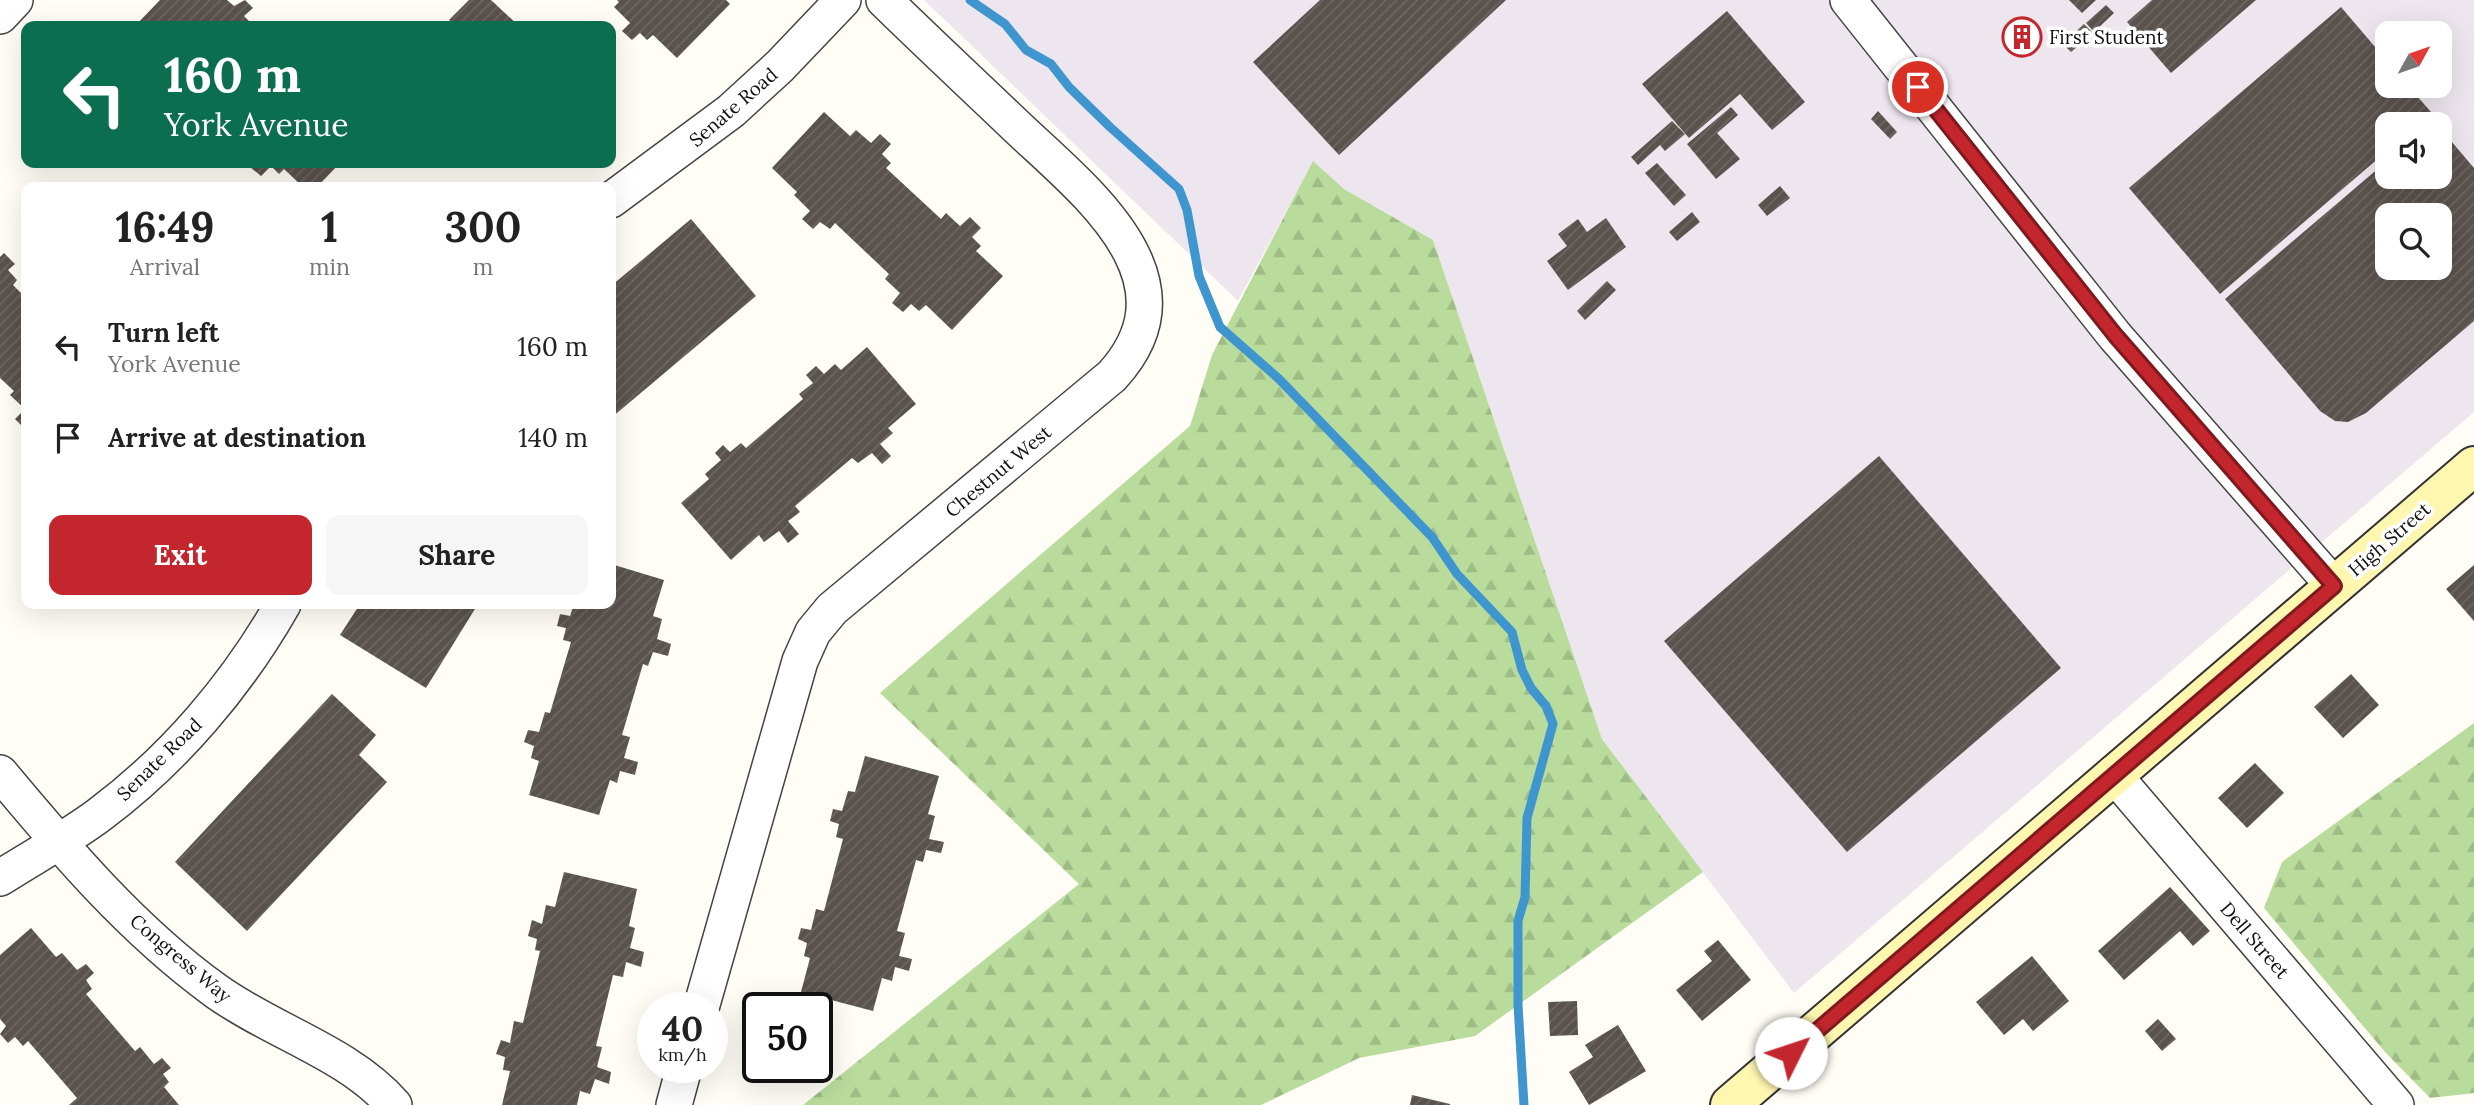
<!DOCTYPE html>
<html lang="en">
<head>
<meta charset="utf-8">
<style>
	:root { --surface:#fff; --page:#f6f6f6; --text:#222; --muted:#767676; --accent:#c4262e }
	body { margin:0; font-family:Lora,serif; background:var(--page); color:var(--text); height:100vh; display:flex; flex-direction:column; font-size:26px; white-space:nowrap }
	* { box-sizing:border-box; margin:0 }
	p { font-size:23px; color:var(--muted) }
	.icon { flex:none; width:38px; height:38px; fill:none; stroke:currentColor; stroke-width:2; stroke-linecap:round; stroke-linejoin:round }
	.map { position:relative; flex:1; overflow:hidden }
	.panel { position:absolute; left:21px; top:182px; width:595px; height:427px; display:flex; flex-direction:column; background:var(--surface); border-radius:14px; box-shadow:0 7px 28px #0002 }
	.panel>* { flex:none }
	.banner { position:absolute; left:21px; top:21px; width:595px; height:147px; border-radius:14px; box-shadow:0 7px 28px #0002; background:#0b6e4f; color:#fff; overflow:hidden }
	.needle { width:46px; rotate:50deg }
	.tools { position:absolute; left:2375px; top:21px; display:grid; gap:14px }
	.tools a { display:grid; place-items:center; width:77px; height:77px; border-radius:14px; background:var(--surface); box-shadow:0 7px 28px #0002; font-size:35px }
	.speed { position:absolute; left:637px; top:992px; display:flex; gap:14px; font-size:35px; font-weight:700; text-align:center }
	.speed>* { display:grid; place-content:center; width:91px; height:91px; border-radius:50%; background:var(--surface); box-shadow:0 7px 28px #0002; line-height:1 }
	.speed small { font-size:18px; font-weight:400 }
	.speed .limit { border:4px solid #111; border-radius:10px; background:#fff; color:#111 }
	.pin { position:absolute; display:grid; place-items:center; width:60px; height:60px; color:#fff; margin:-30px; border:4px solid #fff; border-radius:50%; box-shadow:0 2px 7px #0007 }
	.me { position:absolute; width:77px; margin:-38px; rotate:49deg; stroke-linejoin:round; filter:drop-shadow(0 0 5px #0008) }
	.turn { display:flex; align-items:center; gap:24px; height:147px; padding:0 28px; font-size:32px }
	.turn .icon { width:91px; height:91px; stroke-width:2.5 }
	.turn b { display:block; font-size:49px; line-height:60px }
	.eta { display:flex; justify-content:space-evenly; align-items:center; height:119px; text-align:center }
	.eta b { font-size:42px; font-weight:800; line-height:49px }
	.primary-button { display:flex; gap:14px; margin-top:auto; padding:14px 28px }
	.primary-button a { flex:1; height:80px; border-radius:14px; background:var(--accent); color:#fff; font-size:28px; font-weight:800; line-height:80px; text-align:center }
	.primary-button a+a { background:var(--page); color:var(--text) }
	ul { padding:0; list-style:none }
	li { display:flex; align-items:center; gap:21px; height:91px; padding:0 28px }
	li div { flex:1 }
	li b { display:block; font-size:26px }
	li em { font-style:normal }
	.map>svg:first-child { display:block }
	.industrial { fill:#eee6ef; fill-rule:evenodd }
	.forest { fill:url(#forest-firs) }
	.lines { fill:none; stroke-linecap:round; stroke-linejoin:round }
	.stream { stroke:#3f96cf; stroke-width:9 }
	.building { fill:url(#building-hatch); fill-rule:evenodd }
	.minor-casing { stroke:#444; stroke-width:38 }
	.secondary-casing { stroke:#333; stroke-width:42 }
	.minor { stroke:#fff; stroke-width:35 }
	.secondary { stroke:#fff6b0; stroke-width:38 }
	.route-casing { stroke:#7f191e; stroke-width:18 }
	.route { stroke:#c4262e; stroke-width:12 }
	.labels { text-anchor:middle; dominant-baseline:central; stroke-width:7; stroke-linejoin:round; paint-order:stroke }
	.poi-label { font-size:19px; fill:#111; stroke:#fff; text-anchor:start }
	.street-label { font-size:19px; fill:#111; stroke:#fff }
</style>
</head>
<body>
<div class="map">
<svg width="2474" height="1105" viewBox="0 0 2474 1105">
	<defs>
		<pattern id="forest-firs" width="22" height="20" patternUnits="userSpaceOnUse" patternTransform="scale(1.75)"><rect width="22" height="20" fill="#b9dc9c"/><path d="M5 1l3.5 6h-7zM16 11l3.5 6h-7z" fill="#9ebc85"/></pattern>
		<pattern id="building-hatch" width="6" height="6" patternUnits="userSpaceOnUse" patternTransform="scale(1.75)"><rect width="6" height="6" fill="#5a524d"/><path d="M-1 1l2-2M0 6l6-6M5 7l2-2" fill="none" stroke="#6d6662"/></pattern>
	</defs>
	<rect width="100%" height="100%" fill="#fffdf5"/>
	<path class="industrial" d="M 924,0 L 2474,0 L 2474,412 L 1794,993 L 1602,739 L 1433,240 L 1344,189 L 1313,162 L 1238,301 ZM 2387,33 L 2440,33 L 2440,86 L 2387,86 ZM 2387,124 L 2440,124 L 2440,177 L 2387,177 ZM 2387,215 L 2440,215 L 2440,268 L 2387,268 Z"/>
	<g class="forest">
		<polygon points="1313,161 1344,189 1433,240 1602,739 1703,872 1475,1036 1359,1058 1261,1105 803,1105 1079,884 880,693 1190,426 1212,355"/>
		<polygon points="2474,723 2474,1093 2430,1098 2385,1052 2264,908 2282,862"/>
	</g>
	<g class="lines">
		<polyline class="stream" points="970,0 1005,24 1026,50 1051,64 1069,87 1110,127 1179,189 1187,210 1199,276 1220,327 1279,379 1432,537 1457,574 1512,632 1522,670 1531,688 1546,706 1553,724 1527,818 1525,897 1518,921 1518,1005 1524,1105"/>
	</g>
	<g class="building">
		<polygon points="160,0 227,0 234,6 245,0 253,8 244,16 254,26 135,26"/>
		<polygon points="469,0 491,0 519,26 456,26 449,20"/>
		<polygon points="617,0 726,0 730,4 677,58 653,35 647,40 640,33 632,40 622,31 630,23 614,7 619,2"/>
		<polygon points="1320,0 1506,0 1339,155 1253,62"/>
		<polygon points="2069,0 2096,0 2082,13"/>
		<polygon points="2152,0 2256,0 2171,73 2127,22"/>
		<polygon points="2106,5 2114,13 2094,32 2086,23"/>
		<polygon points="2341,7 2387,61 2387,86 2408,86 2432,113 2418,124 2387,124 2387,151 2220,294 2129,188"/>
		<polygon points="1727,11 1805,102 1772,130 1740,94 1689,138 1642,84"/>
		<polygon points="2025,20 2040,38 2019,55 2004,37"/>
		<polygon points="2084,24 2093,33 2071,52 2063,44"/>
		<polygon points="1731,107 1738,115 1717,133 1740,159 1716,179 1687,144"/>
		<polygon points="1878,111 1897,132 1890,139 1871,119"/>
		<polygon points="824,112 850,136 856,130 871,143 880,134 891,144 882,154 891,163 886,168 941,219 946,213 960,226 970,217 981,228 972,237 981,246 976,251 1003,276 952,330 926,305 919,311 911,304 903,312 892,303 900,293 885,279 889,274 835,223 830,229 820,222 813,229 802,219 810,211 794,195 797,192 772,168"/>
		<polygon points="1672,121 1685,134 1665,151 1660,145 1638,165 1631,157"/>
		<path d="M 2440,128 L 2474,168 L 2474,321 L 2366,413 L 2348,422 L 2335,421 L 2320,411 L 2225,299 L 2387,161 L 2387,177 L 2440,177 ZM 2387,215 L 2440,215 L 2440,268 L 2387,268 Z"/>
		<polygon points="255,163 340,163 317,187 303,187 284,169 279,174 271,166 261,176 250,167"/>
		<polygon points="1657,163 1686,195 1674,206 1645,173"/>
		<polygon points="1780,186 1790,198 1767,216 1758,205"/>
		<polygon points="1692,212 1700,222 1677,241 1669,232"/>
		<polygon points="1606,218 1626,247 1568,290 1547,261 1567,246 1558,234 1578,219 1587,232"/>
		<polygon points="691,219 756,296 611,418 611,286"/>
		<polygon points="4,253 15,264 8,270 17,280 13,285 26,298 26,430 15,419 25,409 10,395 14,391 0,378 0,257"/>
		<polygon points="1607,281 1616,290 1585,320 1577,311"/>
		<polygon points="867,347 916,404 888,428 893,433 880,444 891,456 882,464 872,453 858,463 852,458 795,506 800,512 788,521 799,534 788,543 779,531 764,542 759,535 731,560 681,503 709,479 705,474 721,460 715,453 723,445 730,452 741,443 746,448 803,399 799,394 813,383 806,375 816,366 824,374 835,364 841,370"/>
		<polygon points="1879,456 2061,668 1847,852 1664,641"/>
		<polygon points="611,564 664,580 653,616 662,619 657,639 671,644 668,656 653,652 648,666 643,664 622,735 630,737 624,758 638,762 635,775 620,771 617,783 610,780 599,815 529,795 539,761 531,758 534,746 524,742 528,730 539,732 545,712 550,713 571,642 563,640 566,628 557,626 560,614 570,616 574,604 611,604"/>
		<polygon points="2474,565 2474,621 2446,589"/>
		<polygon points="360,604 478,604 426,688 340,635"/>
		<polygon points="2351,674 2379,705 2343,738 2314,707"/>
		<polygon points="332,694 376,735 359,755 387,782 247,931 175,862"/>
		<polygon points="865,756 939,776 928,814 935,816 929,839 944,842 941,853 926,850 923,862 916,860 897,931 905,933 899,956 912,959 909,971 895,967 892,981 882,978 873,1011 801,992 810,958 804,956 807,943 798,939 801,928 811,930 816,909 824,911 843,839 836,837 839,824 830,821 833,809 842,811 848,791 855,792"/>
		<polygon points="2255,763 2284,793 2247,828 2218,798"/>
		<polygon points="564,872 637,889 629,926 635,928 630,948 644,952 641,967 626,962 623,977 613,975 596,1046 602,1047 597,1067 611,1072 609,1084 595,1079 590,1094 580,1091 577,1105 502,1105 510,1071 503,1070 505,1057 496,1054 501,1040 510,1043 514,1021 523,1023 540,951 535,950 537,939 528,936 532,920 542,924 546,905 555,907"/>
		<polygon points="2170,887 2210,931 2193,946 2180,931 2124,980 2098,951"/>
		<polygon points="31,928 56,957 62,953 77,970 86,964 94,973 86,980 92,989 86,994 135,1051 140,1047 154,1064 162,1058 171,1068 163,1074 169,1082 164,1087 179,1105 69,1105 77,1098 28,1041 23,1046 15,1037 8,1043 0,1034 6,1026 0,1019 0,955"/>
		<polygon points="1718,940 1751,980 1702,1021 1676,990 1712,961 1704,951"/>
		<polygon points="2032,956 2069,1001 2033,1031 2023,1019 2004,1035 1976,1002"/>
		<polygon points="1577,1001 1578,1035 1550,1036 1548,1002"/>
		<polygon points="2158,1019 2176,1039 2162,1051 2145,1031"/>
		<polygon points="1618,1025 1646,1071 1589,1105 1569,1072 1593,1057 1585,1045"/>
		<polygon points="1412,1095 1450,1104 1450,1105 1410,1105"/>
	</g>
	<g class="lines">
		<g class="minor-casing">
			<g id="minor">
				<polyline points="1848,0 2115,336 2334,586"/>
				<polyline points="0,16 15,0"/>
				<polyline points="611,200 731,111 780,66 843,0"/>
				<path d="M 0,773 C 65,851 133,931 216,991 C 273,1032 347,1052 394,1105"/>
				<polyline points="2113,774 2396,1105"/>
				<path d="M 0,878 C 33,857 68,838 99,815 C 174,759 237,685 283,604"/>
				<path d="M 701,1008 L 800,661 L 813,632 L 832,609 L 1112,376 C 1202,278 1082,189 1015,125 C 971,83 927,42 884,0"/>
				<polyline points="674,1105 684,1068"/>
			</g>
		</g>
		<g class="secondary-casing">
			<polyline id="secondary" points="1730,1105 2474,466"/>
		</g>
		<use href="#minor" class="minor"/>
		<use href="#secondary" class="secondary"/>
	</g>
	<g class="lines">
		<g class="route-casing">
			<polyline id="route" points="1791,1053 2334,586 2115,335 1918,87"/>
		</g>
		<use href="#route" class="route"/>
	</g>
	<defs>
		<g id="building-ring" transform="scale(2.0125)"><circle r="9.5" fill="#fff" stroke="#c4262e" stroke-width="1.5"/><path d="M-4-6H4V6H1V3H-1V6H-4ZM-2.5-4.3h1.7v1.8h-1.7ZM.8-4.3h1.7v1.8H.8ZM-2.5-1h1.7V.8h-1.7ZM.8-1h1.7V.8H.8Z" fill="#c4262e"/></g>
	</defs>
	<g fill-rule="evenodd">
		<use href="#building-ring" x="2022" y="37"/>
	</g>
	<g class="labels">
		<g class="poi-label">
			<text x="2049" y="37">First Student</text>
		</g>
		<g class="street-label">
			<text transform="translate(733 107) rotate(-41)">Senate Road</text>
			<text transform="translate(998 471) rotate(-40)">Chestnut West</text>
			<text transform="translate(2389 539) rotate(-41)">High Street</text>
			<text transform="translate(159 759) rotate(-44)">Senate Road</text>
			<text transform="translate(2255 940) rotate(49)">Dell Street</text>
			<text transform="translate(181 958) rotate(40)">Congress Way</text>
		</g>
	</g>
</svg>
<div class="tools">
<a><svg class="needle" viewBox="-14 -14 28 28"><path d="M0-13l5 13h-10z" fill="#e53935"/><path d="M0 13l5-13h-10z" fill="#767676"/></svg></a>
<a><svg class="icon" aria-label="sound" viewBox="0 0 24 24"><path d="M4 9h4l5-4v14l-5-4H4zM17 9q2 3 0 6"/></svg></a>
<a><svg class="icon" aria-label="search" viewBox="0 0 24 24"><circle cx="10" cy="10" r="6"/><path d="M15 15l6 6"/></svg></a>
</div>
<div class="speed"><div>40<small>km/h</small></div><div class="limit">50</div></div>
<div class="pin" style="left:1918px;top:87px;background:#d93025"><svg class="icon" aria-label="arrive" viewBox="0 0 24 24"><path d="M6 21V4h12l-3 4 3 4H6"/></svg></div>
<svg class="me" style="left:1791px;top:1053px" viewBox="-20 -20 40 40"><circle r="19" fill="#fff"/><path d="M0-13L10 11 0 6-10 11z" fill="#c4262e"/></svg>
<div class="banner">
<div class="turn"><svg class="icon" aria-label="left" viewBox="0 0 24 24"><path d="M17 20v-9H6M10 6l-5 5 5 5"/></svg><div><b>160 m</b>York Avenue</div></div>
</div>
<section class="panel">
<div class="eta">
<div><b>16:49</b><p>Arrival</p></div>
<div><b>1</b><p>min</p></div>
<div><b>300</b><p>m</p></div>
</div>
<ul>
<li><svg class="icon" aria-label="left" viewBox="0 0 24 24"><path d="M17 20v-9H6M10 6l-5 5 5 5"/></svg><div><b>Turn left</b><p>York Avenue</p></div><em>160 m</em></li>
<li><svg class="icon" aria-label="arrive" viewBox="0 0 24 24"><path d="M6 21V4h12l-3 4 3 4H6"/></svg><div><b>Arrive at destination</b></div><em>140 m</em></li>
</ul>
<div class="primary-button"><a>Exit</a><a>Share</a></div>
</section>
</div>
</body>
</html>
